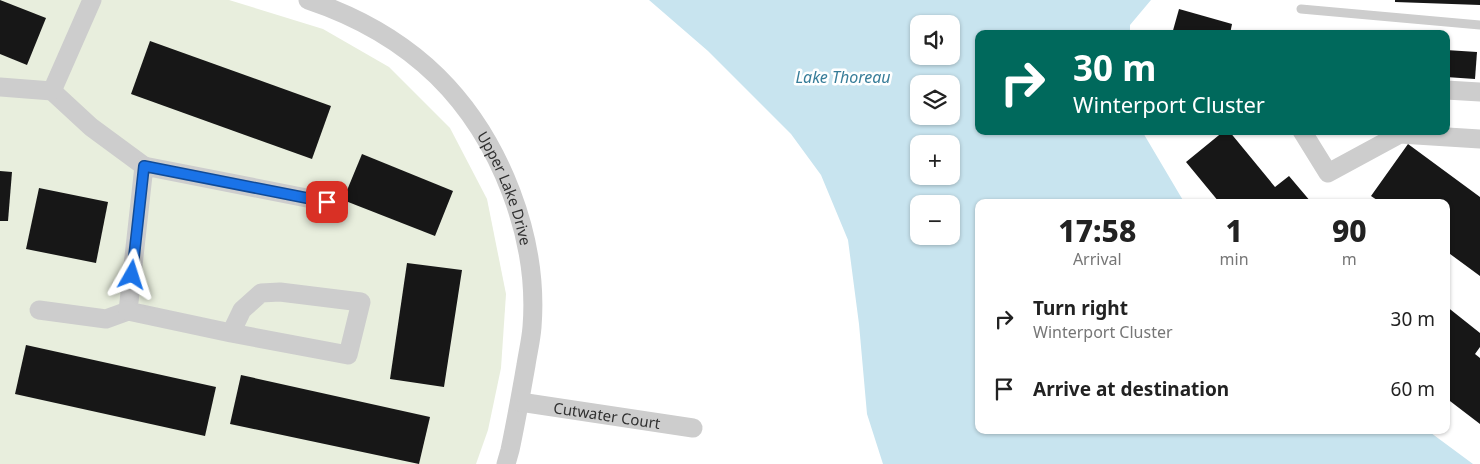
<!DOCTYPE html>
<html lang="en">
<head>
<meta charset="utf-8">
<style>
	:root { --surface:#fff; --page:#f2f2f2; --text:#222; --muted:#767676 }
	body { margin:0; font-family:"Noto Sans",sans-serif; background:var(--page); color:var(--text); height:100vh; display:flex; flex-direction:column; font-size:19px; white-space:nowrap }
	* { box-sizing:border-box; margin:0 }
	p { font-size:16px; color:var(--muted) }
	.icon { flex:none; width:28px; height:28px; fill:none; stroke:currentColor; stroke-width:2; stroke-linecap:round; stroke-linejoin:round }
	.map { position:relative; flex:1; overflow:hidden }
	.details { position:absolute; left:975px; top:199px; width:475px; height:235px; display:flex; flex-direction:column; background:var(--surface); border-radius:10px; box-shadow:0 1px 4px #0004 }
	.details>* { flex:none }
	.banner { position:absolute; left:975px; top:30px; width:475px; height:105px; border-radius:10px; box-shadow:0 1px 4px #0004; background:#00695c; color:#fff; overflow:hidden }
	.tools { position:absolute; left:910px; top:15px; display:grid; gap:10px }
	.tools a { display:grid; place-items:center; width:50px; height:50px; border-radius:10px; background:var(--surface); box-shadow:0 1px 4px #0004; font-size:25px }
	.pin { position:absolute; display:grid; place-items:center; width:42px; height:42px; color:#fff; margin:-21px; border-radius:10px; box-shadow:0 2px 8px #0006 }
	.me { position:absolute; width:55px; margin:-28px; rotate:6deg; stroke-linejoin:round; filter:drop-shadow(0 0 4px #0008) }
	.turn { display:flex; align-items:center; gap:18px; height:105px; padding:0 15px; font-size:22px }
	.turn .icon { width:65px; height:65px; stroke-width:2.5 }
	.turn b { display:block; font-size:35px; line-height:42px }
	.eta { display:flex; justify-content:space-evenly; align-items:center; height:85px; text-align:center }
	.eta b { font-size:30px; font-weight:800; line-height:35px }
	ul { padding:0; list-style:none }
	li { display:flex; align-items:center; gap:15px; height:70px; padding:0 15px }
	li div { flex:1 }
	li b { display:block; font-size:19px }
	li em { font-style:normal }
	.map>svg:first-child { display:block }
	.green { fill:#e8eedd }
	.water { fill:#c8e4ef; fill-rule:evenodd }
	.building { fill:#171717 }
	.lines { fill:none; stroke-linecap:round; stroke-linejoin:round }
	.service { stroke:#cdcdcd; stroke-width:9 }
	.minor { stroke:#cdcdcd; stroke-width:19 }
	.route-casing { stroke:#114b97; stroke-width:12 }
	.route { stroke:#1a73e8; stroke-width:9 }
	.labels { text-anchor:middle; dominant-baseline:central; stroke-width:5; stroke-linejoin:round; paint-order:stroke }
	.street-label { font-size:15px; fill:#303030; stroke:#fff }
	.water-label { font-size:16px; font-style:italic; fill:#377d99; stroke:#fff }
</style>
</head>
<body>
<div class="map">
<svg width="1480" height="464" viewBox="0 0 1480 464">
	<rect width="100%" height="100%" fill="#fff"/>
	<polygon class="green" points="0,0 229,0 323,29 389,67 450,128 487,199 506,294 501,368 488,430 476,464 0,464"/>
	<path class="water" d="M 649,0 L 1151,0 L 1130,25 L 1130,34 L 979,34 L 979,131 L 1142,131 L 1184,202 L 979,202 L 979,430 L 1427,430 L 1473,464 L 883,464 L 867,414 L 859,324 L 848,240 L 821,175 L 791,134 L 708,51 ZM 919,24 L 951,24 L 951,56 L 919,56 ZM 919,84 L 951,84 L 951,116 L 919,116 ZM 919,144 L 951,144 L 951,176 L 919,176 ZM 919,204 L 951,204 L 951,236 L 919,236 Z"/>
	<g class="building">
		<polygon points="0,0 46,18 27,65 0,54"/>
		<polygon points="1395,0 1480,0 1480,5 1395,2"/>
		<polygon points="1179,9 1232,24 1230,34 1172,34"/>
		<polygon points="1256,30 1267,33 1267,34 1255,34"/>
		<polygon points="150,41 331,106 312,159 131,94"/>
		<polygon points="1446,50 1477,52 1475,79 1446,77"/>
		<polygon points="1224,131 1229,131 1275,187 1289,176 1311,202 1219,202 1186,162"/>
		<polygon points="1408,144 1480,197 1480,276 1446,251 1446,202 1380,202 1371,196"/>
		<polygon points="362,154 453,191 435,236 343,200"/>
		<polygon points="0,171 12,172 8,221 0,221"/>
		<polygon points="39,188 108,202 96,263 26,249"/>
		<polygon points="407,263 462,270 444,387 390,379"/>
		<polygon points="1446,306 1480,333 1480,347 1475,354 1480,358 1480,424 1446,398"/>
		<polygon points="26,345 216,387 205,436 15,394"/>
		<polygon points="241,375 430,417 419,464 230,424"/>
	</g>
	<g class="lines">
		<polyline class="service" points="1301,9 1480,25"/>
		<g class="minor">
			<path id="s1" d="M 308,0 C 356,16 401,41 437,76 C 501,139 539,239 532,327 C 531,340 528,352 526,365 C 521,393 516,422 510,450 L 506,464"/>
			<polyline points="0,87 52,91 91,127 144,166"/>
			<polyline points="1446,90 1480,92"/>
			<polyline points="52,91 92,0"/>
			<polyline points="1302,131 1328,173 1400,134 1480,139"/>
			<polyline points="39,310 106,319 128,311"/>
			<polyline points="231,333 242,310 261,293 280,292 361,302 348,355 231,333 128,311 144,166 327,202"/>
			<path id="s2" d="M 520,402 L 693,428"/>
		</g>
	</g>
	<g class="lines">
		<g class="route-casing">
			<polyline id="route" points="132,275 144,166 327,202"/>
		</g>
		<use href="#route" class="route"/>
	</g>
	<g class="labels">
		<g class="street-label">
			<text stroke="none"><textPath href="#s1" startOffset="284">Upper Lake Drive</textPath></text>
			<text stroke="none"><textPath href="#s2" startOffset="88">Cutwater Court</textPath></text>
		</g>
		<g class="water-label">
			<text x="843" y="77">Lake Thoreau</text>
		</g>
	</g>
</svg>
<div class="tools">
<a><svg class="icon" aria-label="sound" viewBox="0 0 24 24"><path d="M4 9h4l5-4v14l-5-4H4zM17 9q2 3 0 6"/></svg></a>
<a><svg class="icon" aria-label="layers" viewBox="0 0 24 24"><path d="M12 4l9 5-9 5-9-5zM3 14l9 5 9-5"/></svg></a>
<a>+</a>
<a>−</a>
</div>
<div class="pin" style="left:327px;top:202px;background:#d93025"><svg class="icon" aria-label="arrive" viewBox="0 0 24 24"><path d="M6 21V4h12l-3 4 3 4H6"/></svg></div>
<svg class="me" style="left:132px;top:275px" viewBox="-20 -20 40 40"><path d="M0-17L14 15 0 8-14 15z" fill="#1a73e8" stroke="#fff" stroke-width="4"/></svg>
<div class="banner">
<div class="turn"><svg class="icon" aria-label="right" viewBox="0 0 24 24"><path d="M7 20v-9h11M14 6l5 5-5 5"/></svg><div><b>30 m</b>Winterport Cluster</div></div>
</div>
<section class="details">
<div class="eta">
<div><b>17:58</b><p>Arrival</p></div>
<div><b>1</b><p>min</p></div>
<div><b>90</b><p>m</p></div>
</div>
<ul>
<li><svg class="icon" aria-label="right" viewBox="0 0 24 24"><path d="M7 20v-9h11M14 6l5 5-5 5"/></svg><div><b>Turn right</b><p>Winterport Cluster</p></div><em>30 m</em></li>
<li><svg class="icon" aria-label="arrive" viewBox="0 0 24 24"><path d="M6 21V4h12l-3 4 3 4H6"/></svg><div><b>Arrive at destination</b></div><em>60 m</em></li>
</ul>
</section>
</div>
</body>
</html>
